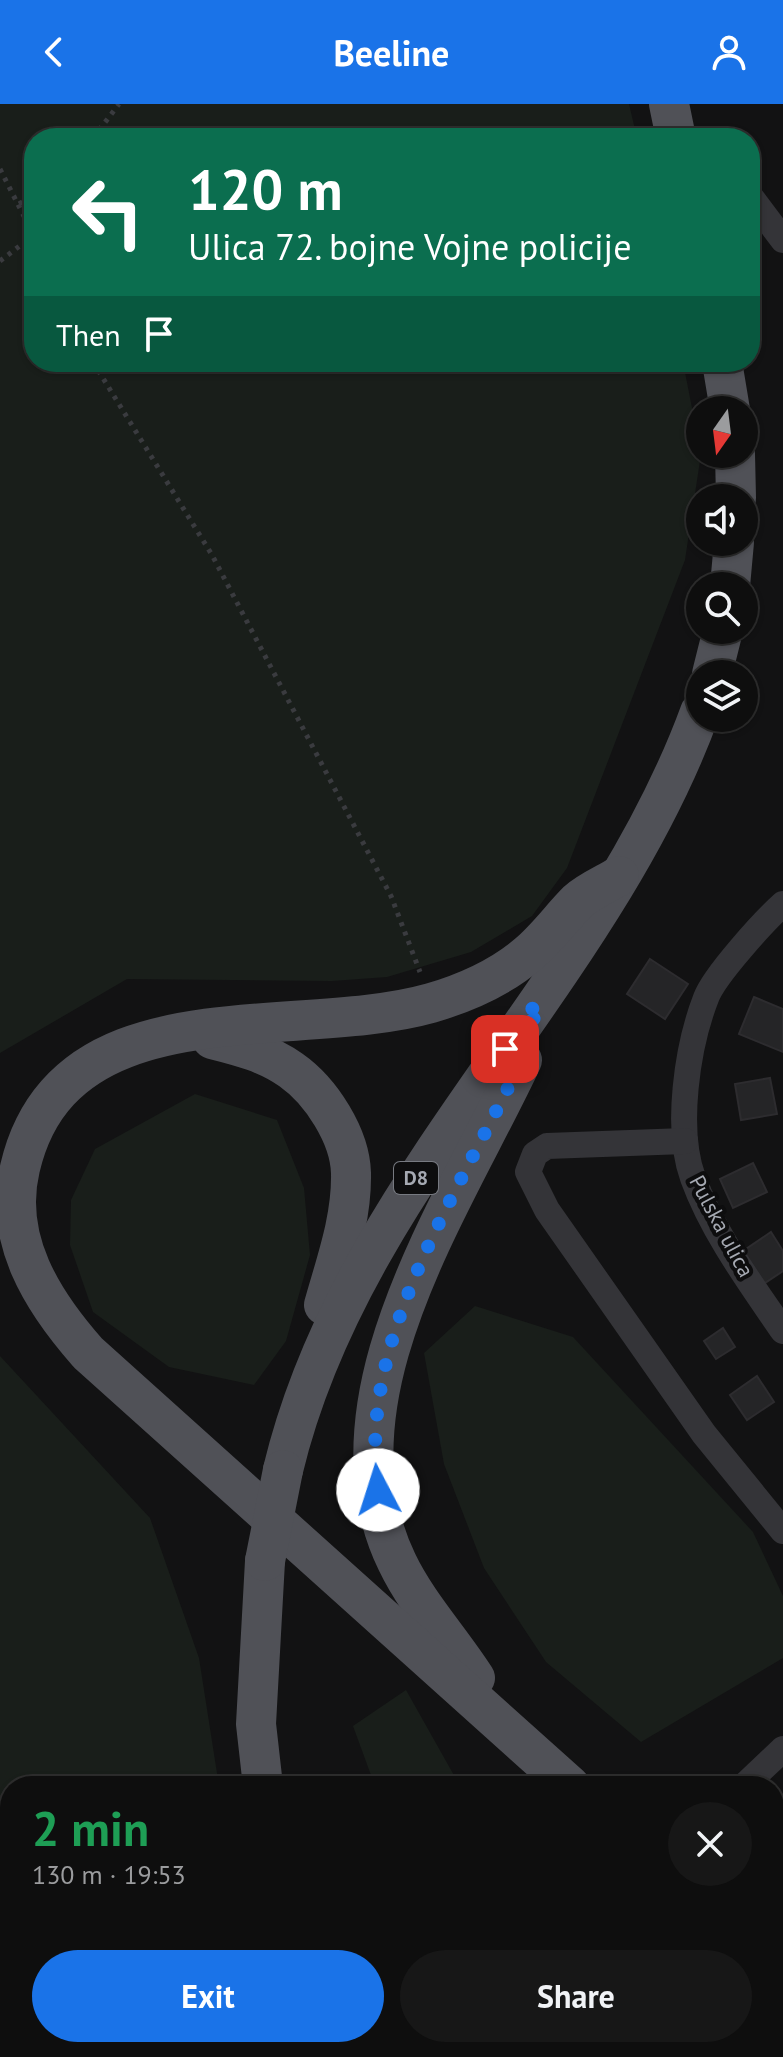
<!DOCTYPE html>
<html lang="en">
<head>
<meta charset="utf-8">
<style>
	:root { --surface:#0e0e0e; --page:#171717; --text:#f1f3f6; --muted:#9b9c9e; --line:#2e2e2e; --accent:#1a73e8 }
	body { margin:0; font-family:"PT Sans",sans-serif; background:var(--page); color:var(--text); height:100vh; display:flex; flex-direction:column; font-size:30px; white-space:nowrap }
	* { box-sizing:border-box; margin:0 }
	p { font-size:26px; color:var(--muted) }
	.icon { flex:none; width:44px; height:44px; fill:none; stroke:currentColor; stroke-width:2; stroke-linecap:round; stroke-linejoin:round }
	.map { position:relative; flex:1; overflow:hidden }
	.details { position:absolute; left:0px; top:1672px; width:784px; height:282px; display:flex; flex-direction:column; background:var(--surface); border-radius:32px 32px 0 0; box-shadow:0 2px 6px #0004,0 0 0 2px var(--line) }
	.details>* { flex:none }
	.top-card { position:absolute; left:24px; top:24px; width:736px; height:244px; border-radius:32px; box-shadow:0 2px 6px #0004,0 0 0 2px var(--line); background:#0b6e4f; color:#fff; overflow:hidden }
	.needle { width:52px; rotate:194deg }
	.buttons { position:absolute; left:686px; top:292px; display:grid; gap:16px }
	.buttons a { display:grid; place-items:center; width:72px; height:72px; border-radius:50%; background:var(--surface); box-shadow:0 2px 6px #0004,0 0 0 2px var(--line); font-size:40px }
	.pin { position:absolute; display:grid; place-items:center; width:68px; height:68px; color:#fff; margin:-34px; border-radius:16px; box-shadow:0 4px 12px #0006 }
	.me { position:absolute; width:88px; margin:-44px; rotate:355deg; stroke-linejoin:round; filter:drop-shadow(0 0 6px #0008) }
	.turn { display:flex; align-items:center; gap:28px; height:168px; padding:0 32px; font-size:36px }
	.turn .icon { width:104px; height:104px; stroke-width:2.5 }
	.turn b { display:block; font-size:56px; line-height:68px }
	.then { display:flex; align-items:center; height:76px; padding:0 32px; background:#0003; gap:16px; font-size:30px }
	.round { display:grid; place-items:center; flex:none; width:84px; height:84px; border-radius:42px; background:var(--page) }
	.headline { display:flex; align-items:center; justify-content:space-between; height:136px; padding:0 32px }
	h1 { font-size:48px; font-weight:600; line-height:60px; color:#1e9e55 }
	.cta { display:flex; gap:16px; margin-top:auto; padding:16px 32px }
	.cta a { flex:1; height:92px; border-radius:48px; background:var(--accent); color:#fff; font-size:32px; font-weight:600; line-height:92px; text-align:center }
	.cta a+a { background:var(--page); color:var(--text) }
	header { display:flex; justify-content:space-between; align-items:center; height:104px; padding:0 32px; background:var(--accent); color:#fff; font-size:36px; font-weight:600 }
	.map>svg:first-child { display:block }
	.green { fill:#191e1a }
	.building { fill:#252527; stroke:#2d2c2f; stroke-width:2 }
	.lines { fill:none; stroke-linecap:round; stroke-linejoin:round }
	.path { stroke:#3a3b3f; stroke-width:5; stroke-dasharray:4 6; stroke-linecap:butt }
	.minor { stroke:#343438; stroke-width:26 }
	.primary { stroke:#505157; stroke-width:40 }
	.primary-bridge { stroke:#505157; stroke-width:40 }
	.route { stroke:#1a73e8; stroke-width:14; stroke-dasharray:0 25.2 }
	.labels { text-anchor:middle; dominant-baseline:central; stroke-width:8; stroke-linejoin:round; paint-order:stroke }
	.shield { fill:#0d0d0e; stroke:#777a81; stroke-width:2 }
	.shield-label { font-size:20px; font-weight:bold; fill:#a5a9b2 }
	.street-label { font-size:22px; fill:#a5a9b2; stroke:#0d0d0e }
</style>
</head>
<body>
<header><svg class="icon" aria-label="back" viewBox="0 0 24 24"><path d="M15 5l-7 7 7 7"/></svg>Beeline<svg class="icon" aria-label="person" viewBox="0 0 24 24"><circle cx="12" cy="8" r="4"/><path d="M4 21q1-7 8-7t8 7"/></svg></header>
<div class="map">
<svg width="783" height="1953" viewBox="0 0 783 1953">
	<rect width="100%" height="100%" fill="#121213"/>
	<g class="green">
		<polygon points="0,0 629,0 637,34 34,34 34,258 683,258 701,350 685,456 567,764 532,812 471,848 387,873 332,877 127,875 0,949"/>
		<polygon points="195,990 277,1016 304,1084 310,1151 286,1237 254,1281 169,1263 93,1208 70,1141 71,1096 95,1045"/>
		<polygon points="475,1202 573,1233 753,1428 783,1492 783,1554 641,1638 546,1558 484,1464 444,1360 424,1249"/>
		<polygon points="0,1252 150,1414 199,1554 219,1682 10,1682 10,1944 313,1944 317,1953 0,1953"/>
		<polygon points="406,1586 460,1682 375,1682 353,1622"/>
	</g>
	<g class="building">
		<polygon points="650,855 688,880 665,915 627,890"/>
		<polygon points="754,893 783,905 783,948 739,930"/>
		<polygon points="770,974 777,1010 741,1016 735,980"/>
		<polygon points="753,1059 767,1088 733,1104 720,1075"/>
		<polygon points="771,1128 783,1147 783,1167 759,1183 737,1151"/>
		<polygon points="723,1224 735,1243 716,1255 704,1237"/>
		<polygon points="757,1272 774,1298 747,1316 730,1291"/>
	</g>
	<g class="lines">
		<g class="path">
			<polyline points="93,34 119,0"/>
			<polyline points="0,65 34,132"/>
			<polyline points="19,100 34,91"/>
			<polyline points="0,157 34,131"/>
			<polyline points="93,258 212,451 391,792 420,868"/>
		</g>
		<g class="minor">
			<polyline points="750,92 783,136"/>
			<path d="M 783,800 C 764,817 714,872 706,894 C 687,943 675,1025 693,1074 C 713,1129 751,1180 783,1227"/>
			<polyline points="685,1037 547,1042 535,1050 528,1068 547,1106 704,1330 783,1427"/>
			<polyline points="744,1682 783,1645"/>
		</g>
		<g class="primary">
			<polyline points="669,0 676,34"/>
			<polyline points="722,258 730,306"/>
			<polyline points="735,350 736,394"/>
			<polyline points="730,482 734,438"/>
			<polyline points="712,570 723,526"/>
			<path d="M 212,935 C 240,942 267,949 291,966 C 321,987 350,1032 351,1069 C 352,1115 336,1158 324,1201"/>
			<path d="M 283,1366 C 352,1078 600,882 700,608"/>
			<path d="M 475,1574 C 450,1535 417,1500 397,1458 C 318,1296 455,1100 522,956"/>
			<polyline points="263,1682 256,1620 265,1457"/>
			<path d="M 570,1682 L 88,1249 C 42,1197 3,1135 20,1064 C 63,880 294,938 431,899 C 465,889 501,873 528,850 C 547,834 561,814 578,797 C 589,787 606,780 619,772"/>
			<polyline points="774,1868 783,1870"/>
			<polyline points="343,1944 347,1953"/>
			<polyline points="466,1953 470,1944"/>
		</g>
		<polyline class="primary-bridge" points="265,1457 283,1366"/>
	</g>
	<g class="lines">
		<path class="route" d="M 378,1386 C 356,1231 466,1079 528,942 L 537,898 L 505,945"/>
	</g>
	<g class="labels">
		<rect class="shield" x="394" y="1058" width="44" height="32" rx="6"/>
		<g class="shield-label">
			<text x="416" y="1074">D8</text>
		</g>
		<g class="street-label">
			<text transform="translate(722 1122) rotate(62)">Pulska ulica</text>
		</g>
	</g>
</svg>
<div class="buttons">
<a><svg class="needle" viewBox="-14 -14 28 28"><path d="M0-13l5 13h-10z" fill="#e53935"/><path d="M0 13l5-13h-10z" fill="#9b9c9e"/></svg></a>
<a><svg class="icon" aria-label="sound" viewBox="0 0 24 24"><path d="M4 9h4l5-4v14l-5-4H4zM17 9q2 3 0 6"/></svg></a>
<a><svg class="icon" aria-label="search" viewBox="0 0 24 24"><circle cx="10" cy="10" r="6"/><path d="M15 15l6 6"/></svg></a>
<a><svg class="icon" aria-label="layers" viewBox="0 0 24 24"><path d="M12 4l9 5-9 5-9-5zM3 14l9 5 9-5"/></svg></a>
</div>
<div class="pin" style="left:505px;top:945px;background:#d93025"><svg class="icon" aria-label="arrive" viewBox="0 0 24 24"><path d="M6 21V4h12l-3 4 3 4H6"/></svg></div>
<svg class="me" style="left:378px;top:1386px" viewBox="-20 -20 40 40"><circle r="19" fill="#fff"/><path d="M0-13L10 11 0 6-10 11z" fill="#1a73e8"/></svg>
<div class="top-card">
<div class="turn"><svg class="icon" aria-label="left" viewBox="0 0 24 24"><path d="M17 20v-9H6M10 6l-5 5 5 5"/></svg><div><b>120 m</b>Ulica 72. bojne Vojne policije</div></div>
<div class="then">Then<svg class="icon" aria-label="arrive" viewBox="0 0 24 24"><path d="M6 21V4h12l-3 4 3 4H6"/></svg></div>
</div>
<section class="details">
<div class="headline"><div><h1>2 min</h1><p>130 m · 19:53</p></div><a class="round"><svg class="icon" aria-label="close" viewBox="0 0 24 24"><path d="M6 6l12 12M18 6L6 18"/></svg></a></div>
<div class="cta"><a>Exit</a><a>Share</a></div>
</section>
</div>
</body>
</html>
